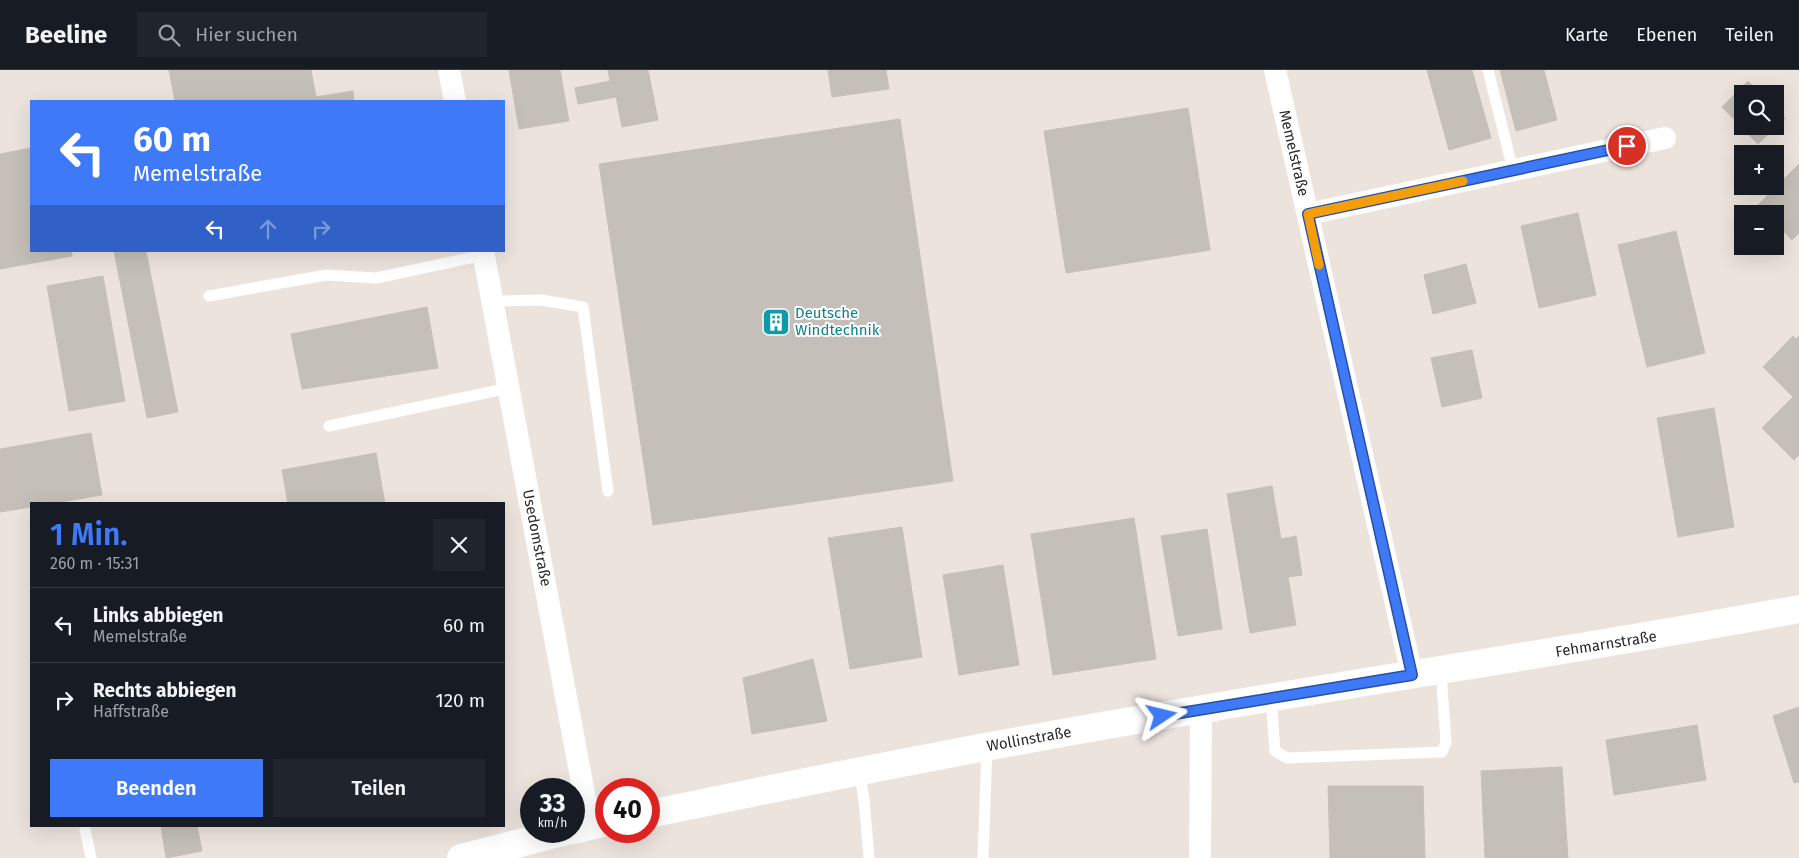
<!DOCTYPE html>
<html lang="de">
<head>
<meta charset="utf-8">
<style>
	:root { --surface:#171b24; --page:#20242c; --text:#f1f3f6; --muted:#9ea1a6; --line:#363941; --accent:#3e7af8 }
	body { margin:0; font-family:"Fira Sans",sans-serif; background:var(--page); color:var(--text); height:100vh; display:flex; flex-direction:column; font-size:19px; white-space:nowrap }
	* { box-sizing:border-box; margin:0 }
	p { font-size:16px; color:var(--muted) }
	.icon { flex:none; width:28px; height:28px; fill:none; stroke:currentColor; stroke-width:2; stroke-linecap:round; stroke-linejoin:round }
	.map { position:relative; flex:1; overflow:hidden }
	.side { position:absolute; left:30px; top:432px; width:475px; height:325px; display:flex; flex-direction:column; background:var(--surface); border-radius:0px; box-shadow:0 5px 20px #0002 }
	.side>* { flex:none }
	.banner { position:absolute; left:30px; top:30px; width:475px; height:152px; border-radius:0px; box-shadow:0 5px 20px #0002; background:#3e7af8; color:#fff; overflow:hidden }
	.buttons { position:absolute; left:1734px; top:15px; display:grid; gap:10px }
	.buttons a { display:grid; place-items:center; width:50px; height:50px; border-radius:0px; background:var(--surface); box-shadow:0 5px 20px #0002; font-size:25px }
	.speed { position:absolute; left:520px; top:708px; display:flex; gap:10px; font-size:25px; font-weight:700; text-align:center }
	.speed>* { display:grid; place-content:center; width:65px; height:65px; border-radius:50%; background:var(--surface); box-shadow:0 5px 20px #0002; line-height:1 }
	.speed small { font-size:12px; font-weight:400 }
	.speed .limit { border:8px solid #d22; background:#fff; color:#111 }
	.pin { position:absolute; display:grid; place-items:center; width:42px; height:42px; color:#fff; margin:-21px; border:2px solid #fff; border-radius:50%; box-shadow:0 1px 5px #0007 }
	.me { position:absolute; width:55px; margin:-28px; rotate:80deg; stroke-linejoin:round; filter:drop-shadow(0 0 4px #0008) }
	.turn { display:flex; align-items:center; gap:18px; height:105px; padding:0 20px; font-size:22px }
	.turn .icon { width:65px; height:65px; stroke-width:2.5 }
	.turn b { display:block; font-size:35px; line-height:42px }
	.lanes { display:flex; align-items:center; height:48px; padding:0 20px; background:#0003; justify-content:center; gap:25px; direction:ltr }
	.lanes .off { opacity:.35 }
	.round { display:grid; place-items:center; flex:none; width:52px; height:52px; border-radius:0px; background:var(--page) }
	.overview { display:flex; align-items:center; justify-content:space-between; height:85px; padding:0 20px }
	h1 { font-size:30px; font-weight:600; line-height:38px; color:var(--accent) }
	.cta { display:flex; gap:10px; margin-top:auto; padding:10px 20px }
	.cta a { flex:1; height:58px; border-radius:0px; background:var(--accent); color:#fff; font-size:20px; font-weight:600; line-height:58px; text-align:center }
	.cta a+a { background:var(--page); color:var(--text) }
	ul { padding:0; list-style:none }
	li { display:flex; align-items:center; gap:15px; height:75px; padding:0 20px; border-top:1px solid var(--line) }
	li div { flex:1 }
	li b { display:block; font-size:19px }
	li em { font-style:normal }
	header { display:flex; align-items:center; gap:30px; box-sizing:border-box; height:70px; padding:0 25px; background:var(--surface); border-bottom:1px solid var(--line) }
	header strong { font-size:24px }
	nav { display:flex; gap:28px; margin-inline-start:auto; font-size:18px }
	.search { width:350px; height:45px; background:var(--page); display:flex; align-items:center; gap:12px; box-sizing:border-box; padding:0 18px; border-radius:0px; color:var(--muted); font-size:19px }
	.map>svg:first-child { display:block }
	.building { fill:#c4bfb8; stroke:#c8bfb6 }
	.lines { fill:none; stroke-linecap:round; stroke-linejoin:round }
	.service { stroke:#fff; stroke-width:11 }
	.minor { stroke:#fff; stroke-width:22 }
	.tertiary { stroke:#fff; stroke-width:28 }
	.route-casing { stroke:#284fa1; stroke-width:12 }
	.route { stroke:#3e7af8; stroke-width:9 }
	.slow { stroke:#f59e0b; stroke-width:9 }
	.labels { text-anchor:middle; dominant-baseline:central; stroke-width:4; stroke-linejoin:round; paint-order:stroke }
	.street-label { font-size:15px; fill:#2a2a2a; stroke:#fff }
	.culture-label { font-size:15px; fill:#0d838f; stroke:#fff; text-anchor:start }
</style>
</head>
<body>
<header>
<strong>Beeline</strong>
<div class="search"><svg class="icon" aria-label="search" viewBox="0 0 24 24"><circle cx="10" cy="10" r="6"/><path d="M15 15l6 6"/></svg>Hier suchen</div>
<nav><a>Karte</a><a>Ebenen</a><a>Teilen</a></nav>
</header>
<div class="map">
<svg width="1799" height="788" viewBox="0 0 1799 788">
	<rect width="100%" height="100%" fill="#ece3dd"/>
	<g class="building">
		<polygon points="169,0 311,0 316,27 288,31 175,31"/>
		<polygon points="509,0 560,0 569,51 519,59"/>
		<polygon points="608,0 648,0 658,50 622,57 616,27 578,34 575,18 610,11"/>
		<polygon points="828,0 886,0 889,19 832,27"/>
		<polygon points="1427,0 1472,0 1491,68 1449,80"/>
		<polygon points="1500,0 1544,0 1557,50 1516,61"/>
		<polygon points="1748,11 1761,24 1742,24 1742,56 1775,56 1775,38 1785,48 1758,74 1722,37"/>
		<polygon points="353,21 354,31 288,31 316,27"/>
		<polygon points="1188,38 1210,180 1066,203 1044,61"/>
		<polygon points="900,49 953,411 653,455 599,94"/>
		<polygon points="31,78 31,181 71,181 72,186 0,199 0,84"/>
		<polygon points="1799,94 1799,163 1792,170 1775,152 1775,144 1767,144 1758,135"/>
		<polygon points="1578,143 1596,225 1539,238 1521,156"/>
		<polygon points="1676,161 1705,283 1647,297 1618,175"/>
		<polygon points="114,181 146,181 178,342 147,348"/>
		<polygon points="1466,194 1476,233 1433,244 1424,205"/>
		<polygon points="103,206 125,331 69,341 47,216"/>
		<polygon points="427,237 438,298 302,319 291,264"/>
		<polygon points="1793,266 1796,269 1799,266 1799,385 1794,390 1762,358 1793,327 1763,297"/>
		<polygon points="1472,280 1482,328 1442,337 1431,288"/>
		<polygon points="1714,338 1734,457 1678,467 1657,348"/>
		<polygon points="91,363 102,425 50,434 31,434 31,437 0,442 0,379"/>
		<polygon points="376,383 385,434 288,434 282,400"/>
		<polygon points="1272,416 1281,469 1296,466 1302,505 1288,507 1296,555 1250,563 1227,424"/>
		<polygon points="1134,448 1156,589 1053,605 1031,464"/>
		<polygon points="902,457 922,587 850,599 828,468"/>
		<polygon points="1207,459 1222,559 1178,566 1161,466"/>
		<polygon points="1003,495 1019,595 959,605 943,505"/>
		<polygon points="813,589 827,651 752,664 743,608"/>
		<polygon points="1799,637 1799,712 1794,713 1773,646"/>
		<polygon points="1697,655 1706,710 1614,725 1606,670"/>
		<polygon points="1562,697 1568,788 1485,788 1481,701"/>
		<polygon points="1328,716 1423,716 1425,788 1330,788"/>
		<polygon points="161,756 197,756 202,781 166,788"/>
	</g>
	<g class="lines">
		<g class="service">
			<polyline points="1488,0 1513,100"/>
			<polyline points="209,226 326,205 376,208 484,185"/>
			<polyline points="492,231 541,230 583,237 608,421"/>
			<polyline points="329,356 509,318"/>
			<polyline points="1271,628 1275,681 1287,688 1442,682 1446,673 1441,601"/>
			<polyline points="859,701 864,729 869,788"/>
			<polyline points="85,759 91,788"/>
			<polyline points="983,788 987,677"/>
		</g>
		<g class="minor">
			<polyline points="449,0 455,31"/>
			<polyline points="1275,0 1412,605"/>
			<polyline points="1308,144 1665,68"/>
			<polyline points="483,181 590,756"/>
			<polyline points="1200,788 1201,639"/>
		</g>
		<g class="tertiary">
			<path d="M 649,744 C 833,706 1017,669 1203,639 C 1401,605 1601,576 1799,539"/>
			<polyline points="574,760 606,752"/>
			<polyline points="461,788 567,761"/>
		</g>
	</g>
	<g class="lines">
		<g class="route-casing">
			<polyline id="route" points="1162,646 1412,605 1308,144 1627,76"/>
		</g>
		<use href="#route" class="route"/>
		<polyline class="slow" points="1319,195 1308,144 1463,111"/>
	</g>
	<defs>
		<g id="building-square" transform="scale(1.4375)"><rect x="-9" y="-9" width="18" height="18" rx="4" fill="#0f9aa8" stroke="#fff"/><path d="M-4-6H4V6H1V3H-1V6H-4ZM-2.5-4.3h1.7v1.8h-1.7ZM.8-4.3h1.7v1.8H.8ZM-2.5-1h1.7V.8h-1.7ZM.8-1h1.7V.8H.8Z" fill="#fff"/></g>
	</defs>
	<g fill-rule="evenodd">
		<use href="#building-square" x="776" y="252"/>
	</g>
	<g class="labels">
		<g class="street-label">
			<text transform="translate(1294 83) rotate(77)">Memelstraße</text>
			<text transform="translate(537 468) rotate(79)">Usedomstraße</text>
			<text transform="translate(1606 574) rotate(-9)">Fehmarnstraße</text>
			<text transform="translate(1029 669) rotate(-10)">Wollinstraße</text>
		</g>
		<g class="culture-label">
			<text x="795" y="243">Deutsche<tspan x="795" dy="17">Windtechnik</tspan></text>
		</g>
	</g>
</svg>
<div class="buttons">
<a><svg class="icon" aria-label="search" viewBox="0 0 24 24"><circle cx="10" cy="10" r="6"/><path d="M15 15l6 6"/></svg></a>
<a>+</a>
<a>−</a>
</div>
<div class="speed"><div>33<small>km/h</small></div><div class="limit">40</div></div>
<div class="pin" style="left:1627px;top:76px;background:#d93025"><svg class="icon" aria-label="arrive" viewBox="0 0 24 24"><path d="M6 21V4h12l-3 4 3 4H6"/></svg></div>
<svg class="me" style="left:1162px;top:646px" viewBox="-20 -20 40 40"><path d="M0-17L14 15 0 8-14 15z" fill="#3e7af8" stroke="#fff" stroke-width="4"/></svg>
<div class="banner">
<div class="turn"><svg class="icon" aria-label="left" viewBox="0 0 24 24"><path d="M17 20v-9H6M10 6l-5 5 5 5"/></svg><div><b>60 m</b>Memelstraße</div></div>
<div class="lanes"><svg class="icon" aria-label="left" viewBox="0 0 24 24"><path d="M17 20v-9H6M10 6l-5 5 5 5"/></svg><svg class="icon off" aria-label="ahead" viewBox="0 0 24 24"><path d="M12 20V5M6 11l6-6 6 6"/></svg><svg class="icon off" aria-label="right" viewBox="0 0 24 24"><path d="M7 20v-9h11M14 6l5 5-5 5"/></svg></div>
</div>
<section class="side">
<div class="overview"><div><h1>1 Min.</h1><p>260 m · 15:31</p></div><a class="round"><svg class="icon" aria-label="close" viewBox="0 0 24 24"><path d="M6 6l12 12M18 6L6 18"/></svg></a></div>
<ul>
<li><svg class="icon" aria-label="left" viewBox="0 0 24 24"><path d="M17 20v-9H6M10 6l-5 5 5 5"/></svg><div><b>Links abbiegen</b><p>Memelstraße</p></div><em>60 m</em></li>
<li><svg class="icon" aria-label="right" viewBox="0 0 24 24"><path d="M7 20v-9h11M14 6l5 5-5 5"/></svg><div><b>Rechts abbiegen</b><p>Haffstraße</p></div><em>120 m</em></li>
</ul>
<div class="cta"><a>Beenden</a><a>Teilen</a></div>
</section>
</div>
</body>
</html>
